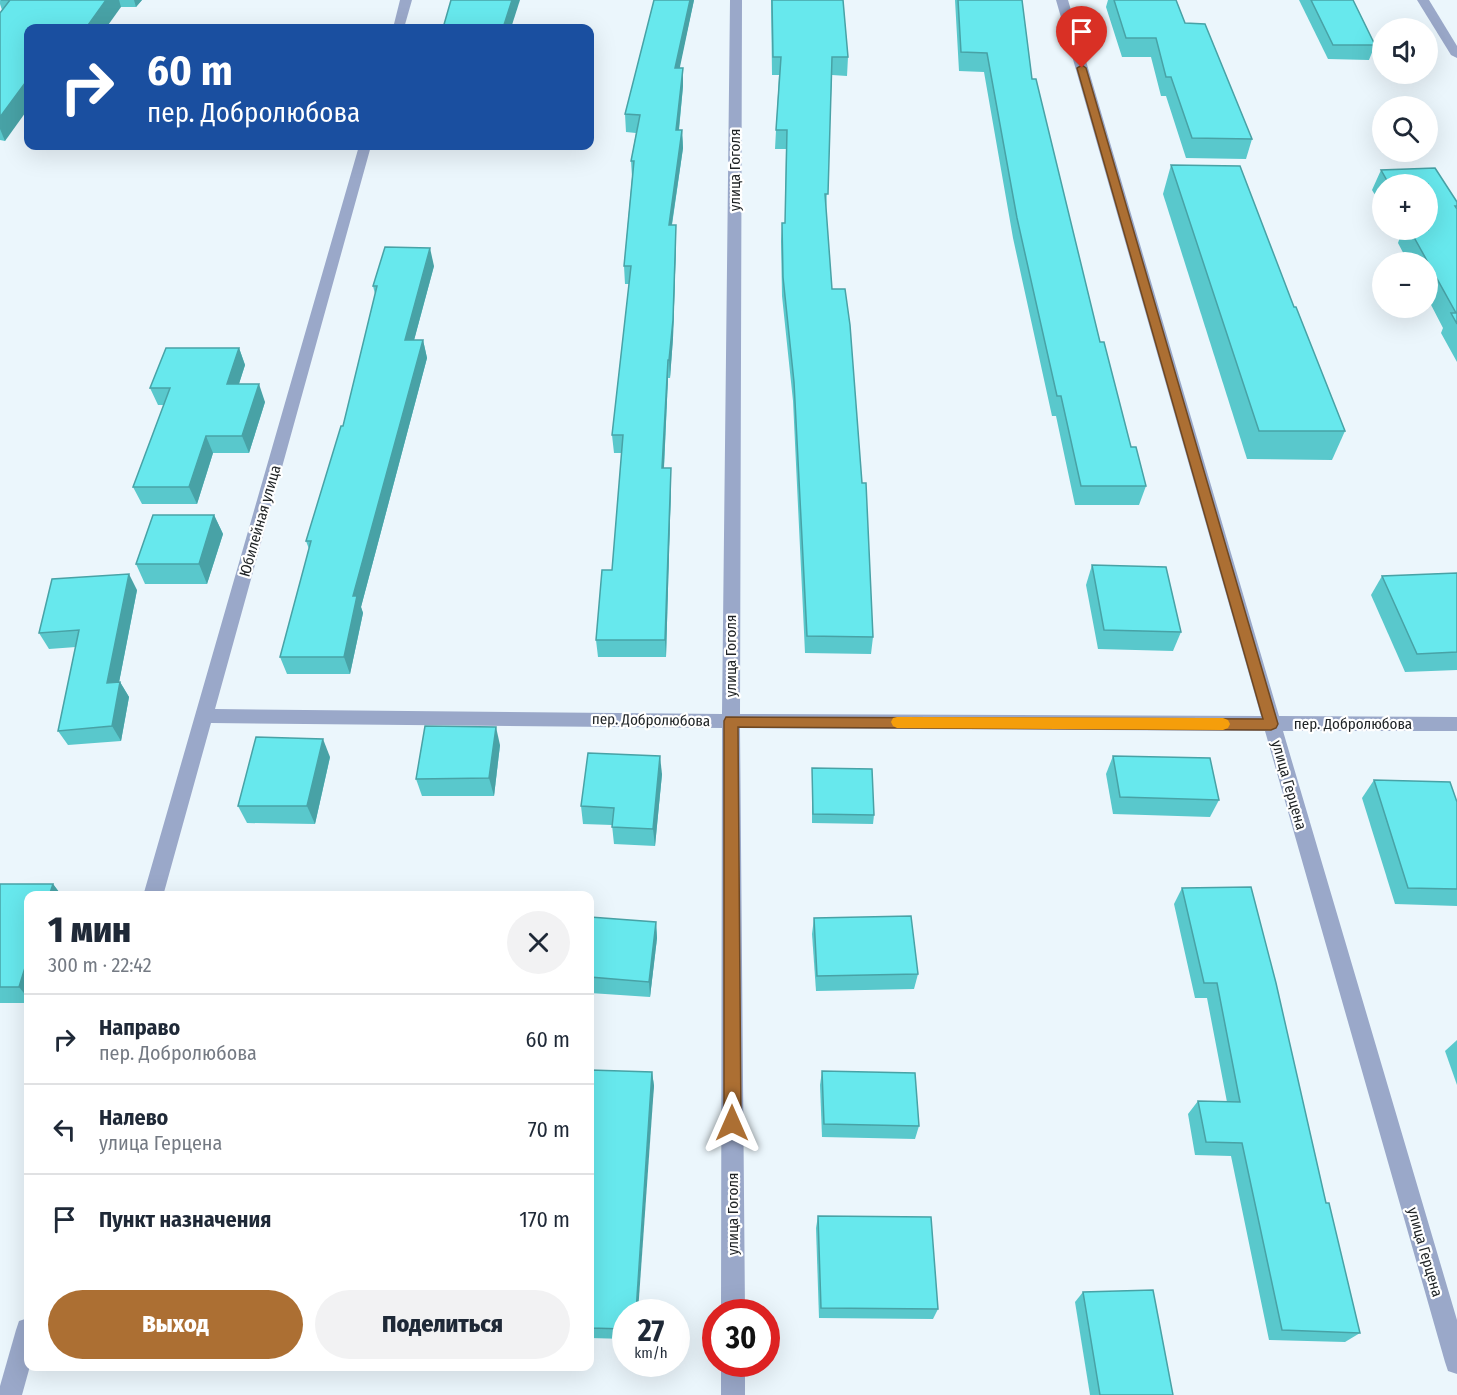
<!DOCTYPE html>
<html lang="ru">
<head>
<meta charset="utf-8">
<style>
	:root { --surface:#fff; --page:#f2f2f3; --text:#1f2937; --muted:#747a83; --line:#e0e1e3; --accent:#ac6f33 }
	body { margin:0; font-family:"Fira Sans Condensed",sans-serif; background:var(--page); color:var(--text); height:100vh; display:flex; flex-direction:column; font-size:22px; white-space:nowrap }
	* { box-sizing:border-box; margin:0 }
	p { font-size:20px; color:var(--muted) }
	.icon { flex:none; width:33px; height:33px; fill:none; stroke:currentColor; stroke-width:2; stroke-linecap:round; stroke-linejoin:round }
	.map { position:relative; flex:1; overflow:hidden }
	.drawer { position:absolute; left:24px; top:891px; width:570px; height:480px; display:flex; flex-direction:column; background:var(--surface); border-radius:12px; box-shadow:0 6px 24px #0002 }
	.drawer>* { flex:none }
	.top-card { position:absolute; left:24px; top:24px; width:570px; height:126px; border-radius:12px; box-shadow:0 6px 24px #0002; background:#1a4fa0; color:#fff; overflow:hidden }
	.controls { position:absolute; left:1372px; top:18px; display:grid; gap:12px }
	.controls a { display:grid; place-items:center; width:66px; height:66px; border-radius:50%; background:var(--surface); box-shadow:0 6px 24px #0002; font-size:30px }
	.speed { position:absolute; left:612px; top:1299px; display:flex; gap:12px; font-size:30px; font-weight:700; text-align:center }
	.speed>* { display:grid; place-content:center; width:78px; height:78px; border-radius:50%; background:var(--surface); box-shadow:0 6px 24px #0002; line-height:1 }
	.speed small { font-size:15px; font-weight:400 }
	.speed .limit { border:9px solid #d22; background:#fff; color:#111 }
	.pin { position:absolute; display:grid; place-items:center; width:51px; height:51px; color:#fff; margin:-62px -26px; border-radius:50% 50% 50% 0; rotate:-45deg; box-shadow:0 0 6px #0007 }
	.pin .icon { rotate:45deg }
	.me { position:absolute; width:66px; margin:-33px; rotate:0deg; stroke-linejoin:round; filter:drop-shadow(0 0 4px #0008) }
	.turn { display:flex; align-items:center; gap:21px; height:126px; padding:0 24px; font-size:27px }
	.turn .icon { width:78px; height:78px; stroke-width:2.5 }
	.turn b { display:block; font-size:42px; line-height:51px }
	.round { display:grid; place-items:center; flex:none; width:63px; height:63px; border-radius:32px; background:var(--page) }
	.head { display:flex; align-items:center; justify-content:space-between; height:102px; padding:0 24px }
	h1 { font-size:36px; font-weight:800; line-height:45px }
	.cta { display:flex; gap:12px; margin-top:auto; padding:12px 24px }
	.cta a { flex:1; height:69px; border-radius:36px; background:var(--accent); color:#fff; font-size:24px; font-weight:800; line-height:69px; text-align:center }
	.cta a+a { background:var(--page); color:var(--text) }
	ul { padding:0; list-style:none }
	li { display:flex; align-items:center; gap:18px; height:90px; padding:0 24px; border-top:2px solid var(--line) }
	li div { flex:1 }
	li b { display:block; font-size:22px }
	li em { font-style:normal }
	.map>svg:first-child { display:block }
	.lines { fill:none; stroke-linecap:round; stroke-linejoin:round }
	.minor { fill:#9aa8c9; fill-rule:evenodd }
	.wall { fill:#59c8cc }
	.shaded-wall { fill:#48a2a6 }
	.building { fill:#67e8ed; stroke:#48a2a6; stroke-width:1.5 }
	.route { fill:#ac6f33; stroke:#704821; stroke-width:1.5 }
	.slow { fill:#f59e0b }
	.labels { text-anchor:middle; dominant-baseline:central; stroke-width:4.5; stroke-linejoin:round; paint-order:stroke }
	.street-label { font-size:15px; fill:#202426; stroke:#fff }
</style>
</head>
<body>
<div class="map">
<svg width="1457" height="1395" viewBox="0 0 1457 1395">
	<rect width="100%" height="100%" fill="#ebf6fc"/>
	<g class="lines">
		<g class="minor">
			<polygon points="400,0 412,0 404,28 393,28"/>
			<polygon points="730,0 742,0 740,714 1261,716 1056,0 1068,0 1279,716 1457,717 1457,731 1283,731 1457,1320 1457,1374 1448,1371 1445,1362 1265,731 740,728 745,1312 721,1312 722,728 211,723 163,896 143,896 359,146 371,146 215,709 722,714"/>
			<polygon points="1417,0 1429,0 1457,46 1457,58 1451,55"/>
			<polygon points="28,1318 30,1366 22,1395 0,1395 0,1386 16,1330 19,1321"/>
			<rect x="721" y="1364" width="24" height="31"/>
		</g>
	</g>
	<g class="wall">
		<polygon points="0,0 142,0 136,7 121,7 28,28 5,141 0,140 0,13 2,10 0,4"/>
		<polygon points="654,0 694,0 679,68 683,86 679,130 682,130 683,148 672,225 676,243 673,338 670,378 668,378 664,468 671,486 666,657 598,657 596,640 612,570 622,453 614,453 612,435 629,284 625,284 624,266 632,177 631,161 636,133 626,132 625,114"/>
		<polygon points="771,0 843,0 848,57 847,76 832,75 826,213 832,289 873,637 871,654 805,653 793,401 782,296 781,241 782,223 785,223 786,149 775,149 779,75 772,75"/>
		<polygon points="955,0 1022,0 1032,79 1100,342 1131,447 1146,486 1139,505 1075,505 1056,416 1052,416 1013,238 984,72 959,71"/>
		<polygon points="1108,0 1176,0 1185,23 1252,139 1246,159 1186,158 1166,96 1161,96 1151,57 1122,57 1106,7"/>
		<polygon points="1299,0 1353,0 1375,45 1369,60 1328,59"/>
		<polygon points="439,146 499,146 498,148"/>
		<polygon points="1171,165 1294,307 1345,431 1332,460 1247,459 1163,194"/>
		<polygon points="1435,168 1457,202 1457,362 1441,333 1443,328 1428,299 1428,262 1408,262 1398,243 1400,237 1395,230 1428,230 1428,184 1383,184 1383,208 1372,190 1381,170"/>
		<polygon points="434,266 414,340 423,340 427,358 361,607 363,613 350,674 287,674 280,657 309,549 306,541 343,426 375,294 373,286"/>
		<polygon points="239,348 245,365 239,384 265,402 249,453 213,453 197,504 142,504 133,487 164,405 158,405 150,388"/>
		<polygon points="214,515 223,534 207,584 145,584 136,564"/>
		<polygon points="1092,565 1181,632 1173,651 1098,649 1086,585"/>
		<polygon points="1457,573 1457,670 1405,672 1371,595 1382,576"/>
		<polygon points="137,590 119,682 120,682 129,697 121,741 68,745 58,731 76,647 49,649 39,633"/>
		<polygon points="500,745 494,796 422,796 416,779"/>
		<polygon points="1113,756 1219,800 1210,817 1113,814 1106,774"/>
		<polygon points="330,757 315,824 247,823 238,806"/>
		<polygon points="812,768 874,815 873,824 812,823"/>
		<polygon points="662,774 655,846 614,844 612,825 583,824 581,806"/>
		<polygon points="1374,780 1457,802 1457,906 1395,904 1362,798"/>
		<polygon points="0,884 53,884 62,896 28,896 28,1003 0,1003"/>
		<polygon points="1182,888 1326,1203 1360,1333 1345,1342 1269,1340 1231,1156 1195,1155 1188,1114 1198,1101 1227,1102 1207,998 1195,998 1174,904"/>
		<polygon points="590,917 656,922 657,938 650,997 590,993"/>
		<polygon points="814,918 918,974 914,989 816,991 812,934"/>
		<polygon points="1457,1040 1457,1085 1445,1051"/>
		<polygon points="590,1070 652,1072 654,1086 626,1312 626,1339 590,1338"/>
		<polygon points="822,1071 919,1126 915,1139 822,1137 820,1085"/>
		<polygon points="818,1216 938,1309 933,1319 819,1318 816,1228"/>
		<polygon points="1083,1292 1173,1395 1090,1395 1075,1302"/>
	</g>
	<g class="shaded-wall">
		<polygon points="106,0 119,0 121,7 106,28 86,28"/>
		<polygon points="134,0 142,0 136,7"/>
		<polygon points="512,0 520,0 511,28 503,28"/>
		<polygon points="690,0 694,0 676,86 675,68"/>
		<polygon points="683,68 683,86 677,148 676,130"/>
		<polygon points="28,79 28,109 5,141 0,129 0,117"/>
		<polygon points="682,130 683,148 669,243 669,225"/>
		<polygon points="676,225 676,243 673,338 670,378 669,360"/>
		<polygon points="430,248 434,266 409,359 405,340"/>
		<polygon points="423,340 427,358 361,607 363,613 350,674 344,657 353,596"/>
		<polygon points="239,348 245,365 233,402 227,384"/>
		<polygon points="668,360 668,378 663,486 662,468"/>
		<polygon points="259,384 265,402 249,453 242,436"/>
		<polygon points="206,436 213,453 197,504 189,487"/>
		<polygon points="671,468 671,486 666,657 665,640"/>
		<polygon points="214,515 223,534 207,584 199,564"/>
		<polygon points="129,574 137,590 116,698 107,683"/>
		<polygon points="120,682 129,697 121,741 112,726"/>
		<polygon points="496,727 500,745 494,796 489,778"/>
		<polygon points="323,739 330,757 315,824 307,806"/>
		<polygon points="660,756 662,774 655,846 653,829"/>
		<polygon points="53,884 62,896 49,896"/>
		<polygon points="656,922 657,938 650,997 649,982"/>
		<polygon points="28,958 28,998 19,987"/>
		<polygon points="652,1072 654,1086 638,1312 636,1312"/>
	</g>
	<g class="building">
		<polygon points="1,0 106,0 86,28 28,28 28,79 0,117 0,13 10,0"/>
		<polygon points="451,0 512,0 503,28 443,28"/>
		<polygon points="654,0 690,0 675,68 683,68 676,130 682,130 669,225 676,225 673,320 669,360 668,360 662,468 671,468 665,640 596,640 602,570 612,570 623,435 612,435 631,266 624,266 634,161 631,161 640,115 625,114"/>
		<polygon points="772,0 843,0 848,57 832,57 828,194 825,194 832,289 845,289 850,325 862,483 866,483 873,637 807,636 794,382 783,277 782,223 785,223 787,130 776,130 781,57 773,57"/>
		<polygon points="958,0 1022,0 1032,79 1036,79 1100,342 1104,342 1131,447 1136,447 1146,486 1081,486 1061,396 1057,396 1017,218 987,53 961,52"/>
		<polygon points="1114,0 1176,0 1185,23 1205,24 1252,139 1192,138 1171,77 1166,77 1156,38 1126,38"/>
		<polygon points="1311,0 1353,0 1375,45 1333,45"/>
		<polygon points="1171,165 1240,166 1294,307 1296,307 1345,431 1259,431"/>
		<polygon points="1435,168 1457,202 1457,206 1455,206 1457,209 1457,324 1451,313 1456,313 1410,230 1428,230 1428,184 1389,184 1381,170"/>
		<polygon points="385,247 430,248 405,340 423,340 353,596 357,596 344,657 280,657 311,541 306,541 341,426 343,426 377,286 373,286"/>
		<polygon points="166,348 239,348 227,384 259,384 242,436 206,436 189,487 133,487 170,388 150,388"/>
		<polygon points="153,515 214,515 199,564 136,564"/>
		<polygon points="1092,565 1166,567 1181,632 1104,630"/>
		<polygon points="1457,573 1457,652 1417,654 1382,576"/>
		<polygon points="129,574 107,683 120,682 112,726 58,731 79,630 39,633 52,579"/>
		<polygon points="425,726 496,727 489,778 416,779"/>
		<polygon points="256,737 323,739 307,806 238,806"/>
		<polygon points="588,753 660,756 653,829 612,827 614,808 581,806"/>
		<polygon points="1113,756 1210,758 1219,800 1120,797"/>
		<polygon points="812,768 872,769 874,815 813,814"/>
		<polygon points="1374,780 1450,782 1457,802 1457,889 1408,888"/>
		<polygon points="0,884 53,884 49,896 28,896 28,958 19,987 0,987"/>
		<polygon points="1251,887 1276,983 1326,1203 1329,1203 1360,1333 1282,1330 1242,1143 1206,1142 1198,1101 1240,1102 1217,983 1204,983 1182,888"/>
		<polygon points="911,916 918,974 817,976 814,918"/>
		<polygon points="590,917 656,922 649,982 590,977"/>
		<polygon points="590,1070 652,1072 636,1312 626,1312 626,1329 590,1328"/>
		<polygon points="822,1071 915,1073 919,1126 824,1124"/>
		<polygon points="818,1216 931,1217 938,1309 821,1308"/>
		<polygon points="1153,1290 1173,1395 1100,1395 1083,1292"/>
	</g>
	<polygon class="route" points="1082,65 1086,68 1278,724 1276,728 1271,730 738,727 741,1123 738,1129 732,1132 726,1129 724,1123 724,721 726,717 1263,719 1077,68"/>
	<polygon class="slow" points="897,717 1223,718 1228,720 1230,724 1228,728 1223,730 897,728 893,726 891,722 893,718"/>
	<g class="labels">
		<g class="street-label">
			<text transform="translate(735 170) rotate(-90)">улица Гоголя</text>
			<text transform="translate(260 521) rotate(-74)">Юбилейная улица</text>
			<text transform="translate(731 656) rotate(-90)">улица Гоголя</text>
			<text transform="translate(651 720) rotate(1)">пер. Добролюбова</text>
			<text x="1353" y="724">пер. Добролюбова</text>
			<text transform="translate(1289 785) rotate(74)">улица Герцена</text>
			<text transform="translate(733 1214) rotate(-90)">улица Гоголя</text>
			<text transform="translate(1425 1252) rotate(74)">улица Герцена</text>
		</g>
	</g>
</svg>
<div class="controls">
<a><svg class="icon" aria-label="sound" viewBox="0 0 24 24"><path d="M4 9h4l5-4v14l-5-4H4zM17 9q2 3 0 6"/></svg></a>
<a><svg class="icon" aria-label="search" viewBox="0 0 24 24"><circle cx="10" cy="10" r="6"/><path d="M15 15l6 6"/></svg></a>
<a>+</a>
<a>−</a>
</div>
<div class="speed"><div>27<small>km/h</small></div><div class="limit">30</div></div>
<div class="pin" style="left:1082px;top:68px;background:#d93025"><svg class="icon" aria-label="arrive" viewBox="0 0 24 24"><path d="M6 21V4h12l-3 4 3 4H6"/></svg></div>
<svg class="me" style="left:732px;top:1123px" viewBox="-20 -20 40 40"><path d="M0-17L14 15 0 8-14 15z" fill="#ac6f33" stroke="#fff" stroke-width="4"/></svg>
<div class="top-card">
<div class="turn"><svg class="icon" aria-label="right" viewBox="0 0 24 24"><path d="M7 20v-9h11M14 6l5 5-5 5"/></svg><div><b>60 m</b>пер. Добролюбова</div></div>
</div>
<section class="drawer">
<div class="head"><div><h1>1 мин</h1><p>300 m · 22:42</p></div><a class="round"><svg class="icon" aria-label="close" viewBox="0 0 24 24"><path d="M6 6l12 12M18 6L6 18"/></svg></a></div>
<ul>
<li><svg class="icon" aria-label="right" viewBox="0 0 24 24"><path d="M7 20v-9h11M14 6l5 5-5 5"/></svg><div><b>Направо</b><p>пер. Добролюбова</p></div><em>60 m</em></li>
<li><svg class="icon" aria-label="left" viewBox="0 0 24 24"><path d="M17 20v-9H6M10 6l-5 5 5 5"/></svg><div><b>Налево</b><p>улица Герцена</p></div><em>70 m</em></li>
<li><svg class="icon" aria-label="arrive" viewBox="0 0 24 24"><path d="M6 21V4h12l-3 4 3 4H6"/></svg><div><b>Пункт назначения</b></div><em>170 m</em></li>
</ul>
<div class="cta"><a>Выход</a><a>Поделиться</a></div>
</section>
</div>
</body>
</html>
